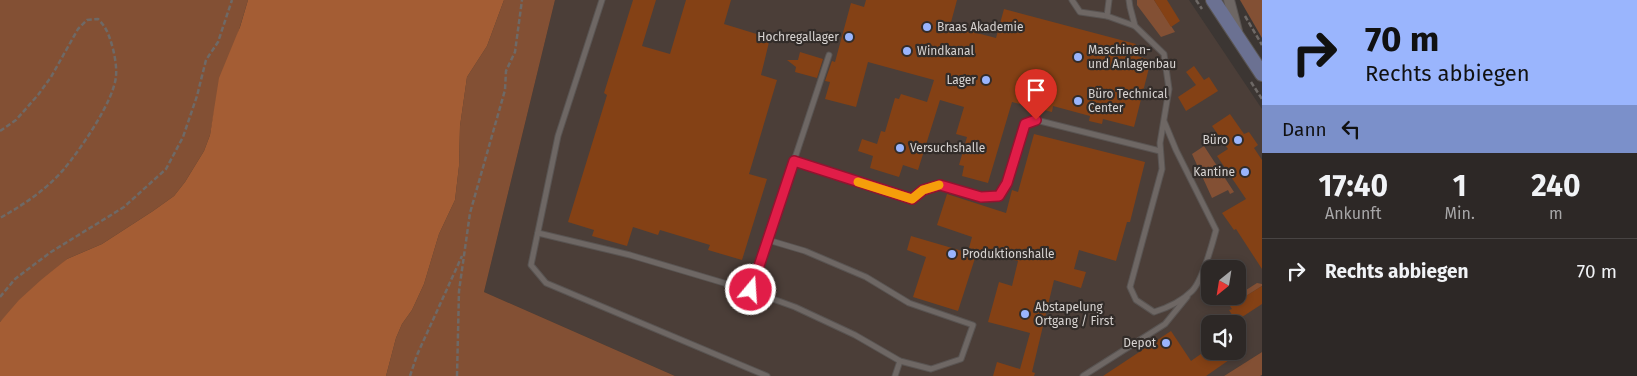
<!DOCTYPE html>
<html lang="de">
<head>
<meta charset="utf-8">
<style>
	:root { --surface:#2d2826; --page:#393432; --text:#f1f3f6; --muted:#a7a6a7; --line:#484443 }
	body { margin:0; font-family:"Fira Sans",sans-serif; background:var(--page); color:var(--text); height:100vh; display:flex; flex-direction:column; font-size:19px; white-space:nowrap }
	* { box-sizing:border-box; margin:0 }
	p { font-size:16px; color:var(--muted) }
	.icon { flex:none; width:28px; height:28px; fill:none; stroke:currentColor; stroke-width:2; stroke-linecap:round; stroke-linejoin:round }
	.map { position:relative; flex:1; overflow:hidden }
	.panel { display:flex; flex-direction:column; background:var(--surface); width:375px }
	.panel>* { flex:none }
	.top-card { background:#9ab5fd; color:#111; overflow:hidden }
	.needle { width:32px; rotate:210deg }
	.controls { position:absolute; left:1201px; top:260px; display:grid; gap:10px }
	.controls a { display:grid; place-items:center; width:45px; height:45px; border-radius:10px; background:var(--surface); box-shadow:0 2px 8px #0003,0 0 0 1px var(--line); font-size:25px }
	.pin { position:absolute; display:grid; place-items:center; width:42px; height:42px; color:#fff; margin:-51px -21px; border-radius:50% 50% 50% 0; rotate:-45deg; box-shadow:0 0 5px #0007 }
	.pin .icon { rotate:45deg }
	.me { position:absolute; width:55px; margin:-28px; rotate:18deg; stroke-linejoin:round; filter:drop-shadow(0 0 4px #0008) }
	.turn { display:flex; align-items:center; gap:18px; height:105px; padding:0 20px; font-size:22px }
	.turn .icon { width:65px; height:65px; stroke-width:2.5 }
	.turn b { display:block; font-size:35px; line-height:42px }
	.then { display:flex; align-items:center; height:48px; padding:0 20px; background:#0003; gap:10px; font-size:19px }
	.eta { display:flex; justify-content:space-evenly; align-items:center; height:85px; text-align:center }
	.eta b { font-size:30px; font-weight:700; line-height:35px }
	ul { padding:0; list-style:none }
	li { display:flex; align-items:center; gap:15px; height:65px; padding:0 20px; border-top:1px solid var(--line) }
	li div { flex:1 }
	li b { display:block; font-size:19px }
	li em { font-style:normal }
	main { display:flex; flex:1; min-height:0 }
	.map>svg:first-child { display:block }
	.built { fill:#4b3e38; fill-rule:evenodd }
	.green { fill:#835034 }
	.water { fill:#a45d34 }
	.building { fill:#844115 }
	.lines { fill:none; stroke-linecap:round; stroke-linejoin:round }
	.lane-casing { stroke:#595452; stroke-width:7 }
	.street-casing { stroke:#595452; stroke-width:12 }
	.secondary-casing { stroke:#595452; stroke-width:16 }
	.path { stroke:#6e6966; stroke-width:2.5; stroke-dasharray:5 2.5; stroke-linecap:butt }
	.lane { stroke:#6e6764; stroke-width:5 }
	.street { stroke:#6e6764; stroke-width:10 }
	.secondary { stroke:#6b7192; stroke-width:14 }
	.route-casing { stroke:#92132f; stroke-width:12 }
	.route { stroke:#e11d48; stroke-width:9 }
	.slow { stroke:#f59e0b; stroke-width:9 }
	.poi-dot { fill:#9ab5fd; stroke:#322c29; stroke-width:2 }
	.labels { text-anchor:middle; dominant-baseline:central; stroke-width:4.5; stroke-linejoin:round; paint-order:stroke }
	.poi-label { font-size:12px; fill:#d7d3d1; stroke:#322c29; text-anchor:start }
</style>
</head>
<body>
<main>
<div class="map">
<svg width="1262" height="376" viewBox="0 0 1262 376">
	<rect width="100%" height="100%" fill="#3c3633"/>
	<path class="built" d="M 555,0 L 1189,0 L 1262,109 L 1262,352 L 1224,376 L 675,376 L 484,292 ZM 1210,269 L 1238,269 L 1238,296 L 1210,296 ZM 1210,324 L 1238,324 L 1238,351 L 1210,351 Z"/>
	<g class="green">
		<polygon points="0,0 248,0 214,113 210,135 204,151 185,182 174,196 153,211 102,244 67,259 0,322"/>
		<polygon points="504,0 555,0 484,292 675,376 386,376 396,338 402,324 412,310 424,284 439,234 455,200 459,166 460,126 467,77 487,46"/>
		<polygon points="1137,0 1154,0 1175,32 1161,37 1137,5"/>
		<polygon points="1240,0 1262,0 1262,38"/>
		<polygon points="1204,146 1234,192 1230,194 1228,190 1212,198 1192,154"/>
		<polygon points="1257,283 1262,284 1262,286 1246,296 1243,292"/>
		<polygon points="1262,352 1262,375 1260,376 1224,376"/>
	</g>
	<polygon class="water" points="248,0 504,0 487,46 467,77 460,126 459,166 455,200 439,234 424,284 412,310 402,324 396,338 386,376 0,376 0,322 19,300 41,280 67,259 102,244 153,211 174,196 185,182 204,151 210,135 219,78 240,27"/>
	<g class="building">
		<polygon points="633,0 656,0 642,46 670,54 686,0 731,0 724,24 770,38 761,75 777,80 749,174 767,179 742,260 708,250 710,245 660,230 658,235 633,227 627,246 592,236 594,230 568,222 607,95 604,93"/>
		<polygon points="866,0 957,0 950,26 996,38 1004,9 1136,44 1133,55 1151,60 1134,127 1103,119 1102,124 1089,121 1090,116 1053,106 1052,112 1012,102 988,183 962,176 964,166 959,165 967,137 956,134 964,107 940,100 918,170 903,165 899,177 870,168 873,156 858,151 862,139 877,144 881,131 885,132 895,98 899,99 901,94 927,102 934,80 868,62 856,107 825,99 830,82 825,81 832,61 835,62 851,3 864,7"/>
		<polygon points="1154,0 1167,0 1180,21 1171,27"/>
		<polygon points="800,52 823,59 817,78 795,72 796,67 787,60 798,60"/>
		<polygon points="1194,66 1204,80 1209,77 1218,91 1186,111 1178,97 1196,85 1186,72"/>
		<polygon points="1230,114 1244,134 1249,132 1258,145 1254,148 1262,160 1262,269 1236,229 1234,230 1222,213 1246,199 1217,156 1228,149 1212,126"/>
		<polygon points="1034,134 1145,162 1130,222 1127,222 1116,261 1079,250 1074,269 1086,272 1081,288 1054,280 1032,372 1035,373 1034,376 993,376 997,362 1020,369 1030,333 988,322 999,282 1012,286 1018,261 969,248 972,237 937,225 947,194 1006,213 1012,190 1018,192"/>
		<polygon points="911,236 976,255 958,311 913,297 926,257 907,250"/>
		<polygon points="1262,286 1262,304 1236,321 1229,310 1232,309 1230,306"/>
		<polygon points="1171,331 1191,361 1205,351 1242,351 1206,376 1103,376"/>
	</g>
	<g class="lines">
		<g class="lane-casing">
			<g id="lane">
				<polyline points="602,0 558,136 531,265 546,283 767,376"/>
				<polyline points="1072,0 1080,12 1107,16 1109,0"/>
				<polyline points="1129,0 1130,7 1135,26"/>
				<path d="M 1107,16 L 1135,26 L 1164,54 L 1169,89 L 1160,143 L 1162,169 L 1130,287 L 1136,300 L 1154,312 C 1167,308 1181,302 1192,291 C 1202,281 1212,245 1216,230 L 1176,150 L 1164,121"/>
				<polyline points="794,161 912,199 923,190 940,185 981,197 999,196 1007,183 1025,124 1036,120 1160,151"/>
				<polyline points="538,233 630,255 751,291 829,55"/>
				<polyline points="751,291 795,307 855,335 900,361 931,369 961,359 973,325 909,303 866,277 805,251 768,240"/>
				<polyline points="895,376 900,361"/>
				<polyline points="1083,376 1165,324 1187,297"/>
			</g>
		</g>
		<g class="street-casing">
			<polyline id="street" points="1229,0 1237,31"/>
		</g>
		<g class="secondary-casing">
			<polyline id="secondary" points="1213,0 1262,74"/>
		</g>
		<g class="path">
			<polyline points="1196,0 1202,9"/>
			<polyline points="1245,16 1262,45"/>
			<polyline points="1251,82 1262,99"/>
			<path d="M 0,131 L 16,120 L 38,95 L 51,77 L 78,29 L 87,20 L 98,19 C 105,26 108,32 111,42 C 114,51 117,66 116,76 C 114,101 80,150 64,169 C 46,190 23,205 0,218"/>
			<polyline points="0,297 15,279 51,252 124,207 166,169 183,137 197,96 206,60 218,42 232,0"/>
			<polyline points="410,376 417,355 462,256"/>
			<polyline points="457,376 459,291 470,213 505,90 506,71 515,52 522,0"/>
		</g>
		<use href="#lane" class="lane"/>
		<use href="#street" class="street"/>
		<use href="#secondary" class="secondary"/>
	</g>
	<g class="lines">
		<g class="route-casing">
			<polyline id="route" points="751,290 794,161 912,199 923,190 940,185 981,197 999,196 1007,183 1025,124 1036,120"/>
		</g>
		<use href="#route" class="route"/>
		<polyline class="slow" points="858,182 912,199 923,190 939,185"/>
	</g>
	<g class="poi-dot">
		<circle cx="927" cy="27" r="5"/>
		<circle cx="849" cy="37" r="5"/>
		<circle cx="907" cy="51" r="5"/>
		<circle cx="1078" cy="57" r="5"/>
		<circle cx="986" cy="80" r="5"/>
		<circle cx="1078" cy="101" r="5"/>
		<circle cx="1238" cy="140" r="5"/>
		<circle cx="900" cy="148" r="5"/>
		<circle cx="1245" cy="172" r="5"/>
		<circle cx="952" cy="254" r="5"/>
		<circle cx="1025" cy="314" r="5"/>
		<circle cx="1166" cy="343" r="5"/>
	</g>
	<g class="labels">
		<g class="poi-label">
			<text x="937" y="27">Braas Akademie</text>
			<text x="839" y="37" text-anchor="end">Hochregallager</text>
			<text x="1088" y="50">Maschinen-<tspan x="1088" dy="14">und Anlagenbau</tspan></text>
			<text x="917" y="51">Windkanal</text>
			<text x="976" y="80" text-anchor="end">Lager</text>
			<text x="1088" y="94">Büro Technical<tspan x="1088" dy="14">Center</tspan></text>
			<text x="1228" y="140" text-anchor="end">Büro</text>
			<text x="910" y="148">Versuchshalle</text>
			<text x="1235" y="172" text-anchor="end">Kantine</text>
			<text x="962" y="254">Produktionshalle</text>
			<text x="1035" y="307">Abstapelung<tspan x="1035" dy="14">Ortgang / First</tspan></text>
			<text x="1156" y="343" text-anchor="end">Depot</text>
		</g>
	</g>
</svg>
<div class="controls">
<a><svg class="needle" viewBox="-14 -14 28 28"><path d="M0-13l5 13h-10z" fill="#e53935"/><path d="M0 13l5-13h-10z" fill="#a7a6a7"/></svg></a>
<a><svg class="icon" aria-label="sound" viewBox="0 0 24 24"><path d="M4 9h4l5-4v14l-5-4H4zM17 9q2 3 0 6"/></svg></a>
</div>
<div class="pin" style="left:1036px;top:120px;background:#d93025"><svg class="icon" aria-label="arrive" viewBox="0 0 24 24"><path d="M6 21V4h12l-3 4 3 4H6"/></svg></div>
<svg class="me" style="left:751px;top:290px" viewBox="-20 -20 40 40"><circle r="17" fill="#e11d48" stroke="#fff" stroke-width="3"/><path d="M0-11L8 9 0 5-8 9z" fill="#fff"/></svg>
</div>
<section class="panel">
<div class="top-card">
<div class="turn"><svg class="icon" aria-label="right" viewBox="0 0 24 24"><path d="M7 20v-9h11M14 6l5 5-5 5"/></svg><div><b>70 m</b>Rechts abbiegen</div></div>
<div class="then">Dann<svg class="icon" aria-label="left" viewBox="0 0 24 24"><path d="M17 20v-9H6M10 6l-5 5 5 5"/></svg></div>
</div>
<div class="eta">
<div><b>17:40</b><p>Ankunft</p></div>
<div><b>1</b><p>Min.</p></div>
<div><b>240</b><p>m</p></div>
</div>
<ul>
<li><svg class="icon" aria-label="right" viewBox="0 0 24 24"><path d="M7 20v-9h11M14 6l5 5-5 5"/></svg><div><b>Rechts abbiegen</b></div><em>70 m</em></li>
</ul>
</section>
</main>
</body>
</html>
